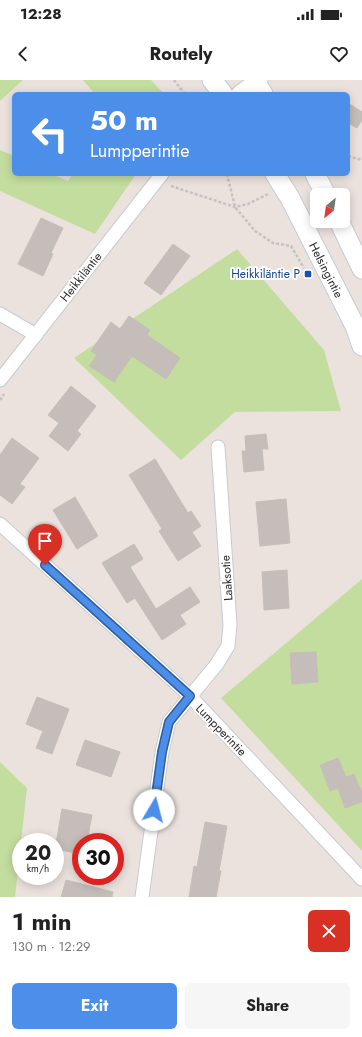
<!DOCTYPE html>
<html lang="en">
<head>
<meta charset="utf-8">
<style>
	:root { --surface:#fff; --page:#f6f6f6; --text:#222; --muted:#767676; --accent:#4c8fea }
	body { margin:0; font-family:Jost,sans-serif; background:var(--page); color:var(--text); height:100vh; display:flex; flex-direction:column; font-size:15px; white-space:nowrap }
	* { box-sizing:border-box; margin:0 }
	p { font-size:13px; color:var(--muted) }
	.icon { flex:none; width:22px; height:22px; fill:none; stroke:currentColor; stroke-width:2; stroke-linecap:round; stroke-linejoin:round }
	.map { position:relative; height:817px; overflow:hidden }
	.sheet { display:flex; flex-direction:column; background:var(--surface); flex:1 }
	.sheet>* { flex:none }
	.guide { position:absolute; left:12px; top:12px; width:338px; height:84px; border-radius:6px; box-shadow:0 2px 10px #0003; background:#4c8fea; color:#fff; overflow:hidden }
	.needle { width:26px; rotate:209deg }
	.buttons { position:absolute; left:310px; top:108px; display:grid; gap:8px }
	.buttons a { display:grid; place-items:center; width:40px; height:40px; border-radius:6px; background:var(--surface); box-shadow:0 2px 10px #0003; font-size:20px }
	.speed { position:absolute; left:12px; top:753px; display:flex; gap:8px; font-size:20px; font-weight:700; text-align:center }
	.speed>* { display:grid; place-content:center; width:52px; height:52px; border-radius:50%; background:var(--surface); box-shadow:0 2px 10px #0003; line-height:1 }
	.speed small { font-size:10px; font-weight:400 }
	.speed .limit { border:6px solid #d22; background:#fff; color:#111 }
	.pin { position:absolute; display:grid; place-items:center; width:34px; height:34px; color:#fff; margin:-41px -17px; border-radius:50% 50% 50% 0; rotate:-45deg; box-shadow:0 0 4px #0007 }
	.pin .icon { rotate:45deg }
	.me { position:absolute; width:44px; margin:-22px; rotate:8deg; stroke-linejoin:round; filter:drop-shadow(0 0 3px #0008) }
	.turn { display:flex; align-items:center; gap:14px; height:84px; padding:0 12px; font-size:18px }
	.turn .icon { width:52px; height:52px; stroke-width:2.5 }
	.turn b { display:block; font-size:28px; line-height:34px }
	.round { display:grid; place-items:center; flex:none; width:42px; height:42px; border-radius:6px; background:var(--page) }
	.overview { display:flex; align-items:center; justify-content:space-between; height:68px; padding:0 12px }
	h1 { font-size:24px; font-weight:700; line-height:30px }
	.action { display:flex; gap:8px; margin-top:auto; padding:8px 12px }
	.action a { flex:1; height:46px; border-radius:6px; background:var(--accent); color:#fff; font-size:16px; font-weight:700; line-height:46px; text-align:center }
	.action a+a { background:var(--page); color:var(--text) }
	.status { display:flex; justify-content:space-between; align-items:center; height:28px; padding:0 20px; background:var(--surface); direction:ltr }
	.status svg { height:11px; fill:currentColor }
	header { display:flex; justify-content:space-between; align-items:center; height:52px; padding:0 12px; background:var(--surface); font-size:18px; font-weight:700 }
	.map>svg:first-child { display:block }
	.green { fill:#c3dd9f }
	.building { fill:#c4bdb9; stroke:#c6beb7 }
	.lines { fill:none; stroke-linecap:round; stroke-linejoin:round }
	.minor-casing { stroke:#c5cbd3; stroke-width:15 }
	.tertiary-casing { stroke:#c5cbd3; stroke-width:19 }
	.secondary-casing { stroke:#c5cbd3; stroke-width:21 }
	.path { stroke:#c3c3c3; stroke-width:2.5; stroke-dasharray:3 2; stroke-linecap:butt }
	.minor { stroke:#fff; stroke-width:13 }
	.tertiary { stroke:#fff; stroke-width:17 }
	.secondary { stroke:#fff; stroke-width:19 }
	.route-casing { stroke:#315d98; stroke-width:10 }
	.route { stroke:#4c8fea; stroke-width:7 }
	.transit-dot { fill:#1a4fb4; stroke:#fff; stroke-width:1.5 }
	.labels { text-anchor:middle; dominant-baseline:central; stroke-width:4; stroke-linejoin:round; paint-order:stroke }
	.street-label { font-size:12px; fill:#2a2a2a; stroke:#fff }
	.transit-label { font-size:12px; fill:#164399; stroke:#fff; text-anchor:end }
</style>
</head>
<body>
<div class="status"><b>12:28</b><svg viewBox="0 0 49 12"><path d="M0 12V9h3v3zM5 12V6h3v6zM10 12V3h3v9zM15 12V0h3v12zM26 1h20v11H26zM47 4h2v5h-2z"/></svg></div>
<header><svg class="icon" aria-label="back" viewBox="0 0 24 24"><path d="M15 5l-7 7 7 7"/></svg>Routely<svg class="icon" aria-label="heart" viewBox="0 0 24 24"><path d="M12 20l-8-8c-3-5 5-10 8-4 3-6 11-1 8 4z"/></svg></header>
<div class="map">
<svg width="362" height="817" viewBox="0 0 362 817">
	<rect width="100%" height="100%" fill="#ebe2de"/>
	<g class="green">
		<polygon points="0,0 23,0 0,21"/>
		<polygon points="83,0 151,0 164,14 95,14"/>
		<polygon points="0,67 0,70 14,76 14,94 52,94 68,101 73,94 136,94 95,154 0,111"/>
		<polygon points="237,169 324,270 341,331 235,332 181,380 74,278"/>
		<polygon points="362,499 362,771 221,618"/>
		<polygon points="0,682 27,708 15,817 0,817"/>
	</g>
	<g class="building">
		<polygon points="348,23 362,32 362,40 357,48 348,43"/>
		<polygon points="41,138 63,148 51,173 53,174 43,196 18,184"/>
		<polygon points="173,164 190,176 161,215 144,203"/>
		<polygon points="129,236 150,250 147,255 180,278 166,299 132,276 114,302 89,286 97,275 91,271 111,242 120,249"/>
		<polygon points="71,306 96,326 77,351 81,354 68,371 49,356 59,343 48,335"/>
		<polygon points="266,354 268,369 262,369 264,390 244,392 242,371 246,371 245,356"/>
		<polygon points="12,358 39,378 20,404 25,407 12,424 0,415 0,375"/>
		<polygon points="155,379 188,433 191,431 201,446 192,452 201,466 178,481 159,451 162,449 129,395"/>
		<polygon points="75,417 98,456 77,469 53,430"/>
		<polygon points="286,419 290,463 260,466 256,422"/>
		<polygon points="134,464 143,479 130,487 156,529 190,507 200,522 180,535 186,544 162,560 135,518 127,523 102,483"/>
		<polygon points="287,490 289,528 264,530 262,492"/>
		<polygon points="316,572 318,602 292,604 290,573"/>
		<polygon points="37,617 69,629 52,674 36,668 43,651 26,644"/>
		<polygon points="85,660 120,672 111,697 76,685"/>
		<polygon points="338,678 346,697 354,694 362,713 362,722 345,728 338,708 330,711 320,685"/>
		<polygon points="62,729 92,735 87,762 81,762 81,774 55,769"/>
		<polygon points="205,742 227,746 219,791 221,791 216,817 189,817 194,786 197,787"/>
		<polygon points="66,800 113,812 112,817 61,817"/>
	</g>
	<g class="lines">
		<g class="minor-casing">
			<g id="minor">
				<polyline points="0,234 36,255"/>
				<polyline points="0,300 162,94"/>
				<polyline points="0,444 190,616 362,799"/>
				<polyline points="142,817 162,672 169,642 217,584 228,566 230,545 218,367"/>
			</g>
		</g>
		<g class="tertiary-casing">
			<polyline id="tertiary" points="240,14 259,0"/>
		</g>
		<g class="secondary-casing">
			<g id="secondary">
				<polyline points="212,0 223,14"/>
				<polyline points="254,0 263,14"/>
				<polyline points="275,94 290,118 355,246 362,266"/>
				<polyline points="315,94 326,115"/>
				<polyline points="339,141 362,189"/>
			</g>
		</g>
		<g class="path">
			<polyline points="174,0 185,14"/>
			<polyline points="348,76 362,80"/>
			<polyline points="227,94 235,127 255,151 273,163 291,166 304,188"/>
			<polyline points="171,106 235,127 248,124 268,114"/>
			<polyline points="0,320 4,314"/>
		</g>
		<use href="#minor" class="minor"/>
		<use href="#tertiary" class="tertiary"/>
		<use href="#secondary" class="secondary"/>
	</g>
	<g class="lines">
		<g class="route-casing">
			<polyline id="route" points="45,485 190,616 169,642 162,672 154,730"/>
		</g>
		<use href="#route" class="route"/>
	</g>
	<rect class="transit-dot" x="304" y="190" width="8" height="8" rx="2"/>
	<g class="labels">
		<g class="street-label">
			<text transform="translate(326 190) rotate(63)">Helsingintie</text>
			<text transform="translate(81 197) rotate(-52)">Heikkiläntie</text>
			<text transform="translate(227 498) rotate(-94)">Laaksotie</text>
			<text transform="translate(221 650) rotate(46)">Lumpperintie</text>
		</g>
		<g class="transit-label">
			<text x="300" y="194">Heikkiläntie P</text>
		</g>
	</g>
</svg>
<div class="buttons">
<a><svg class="needle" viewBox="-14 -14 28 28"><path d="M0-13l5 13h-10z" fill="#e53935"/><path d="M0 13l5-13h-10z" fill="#767676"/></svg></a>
</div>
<div class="speed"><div>20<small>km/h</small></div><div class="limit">30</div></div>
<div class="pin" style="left:45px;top:485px;background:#d93025"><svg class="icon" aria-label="arrive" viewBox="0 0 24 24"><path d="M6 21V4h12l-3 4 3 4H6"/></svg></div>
<svg class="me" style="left:154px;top:730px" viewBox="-20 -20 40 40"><circle r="19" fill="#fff"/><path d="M0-13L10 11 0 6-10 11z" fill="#4c8fea"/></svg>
<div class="guide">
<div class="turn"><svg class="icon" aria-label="left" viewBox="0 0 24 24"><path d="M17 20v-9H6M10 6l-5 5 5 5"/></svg><div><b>50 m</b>Lumpperintie</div></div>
</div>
</div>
<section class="sheet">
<div class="overview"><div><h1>1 min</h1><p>130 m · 12:29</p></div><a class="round" style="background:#d93025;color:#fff"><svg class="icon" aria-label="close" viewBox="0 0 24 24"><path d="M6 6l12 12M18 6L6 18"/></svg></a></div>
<div class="action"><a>Exit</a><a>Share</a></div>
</section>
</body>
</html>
